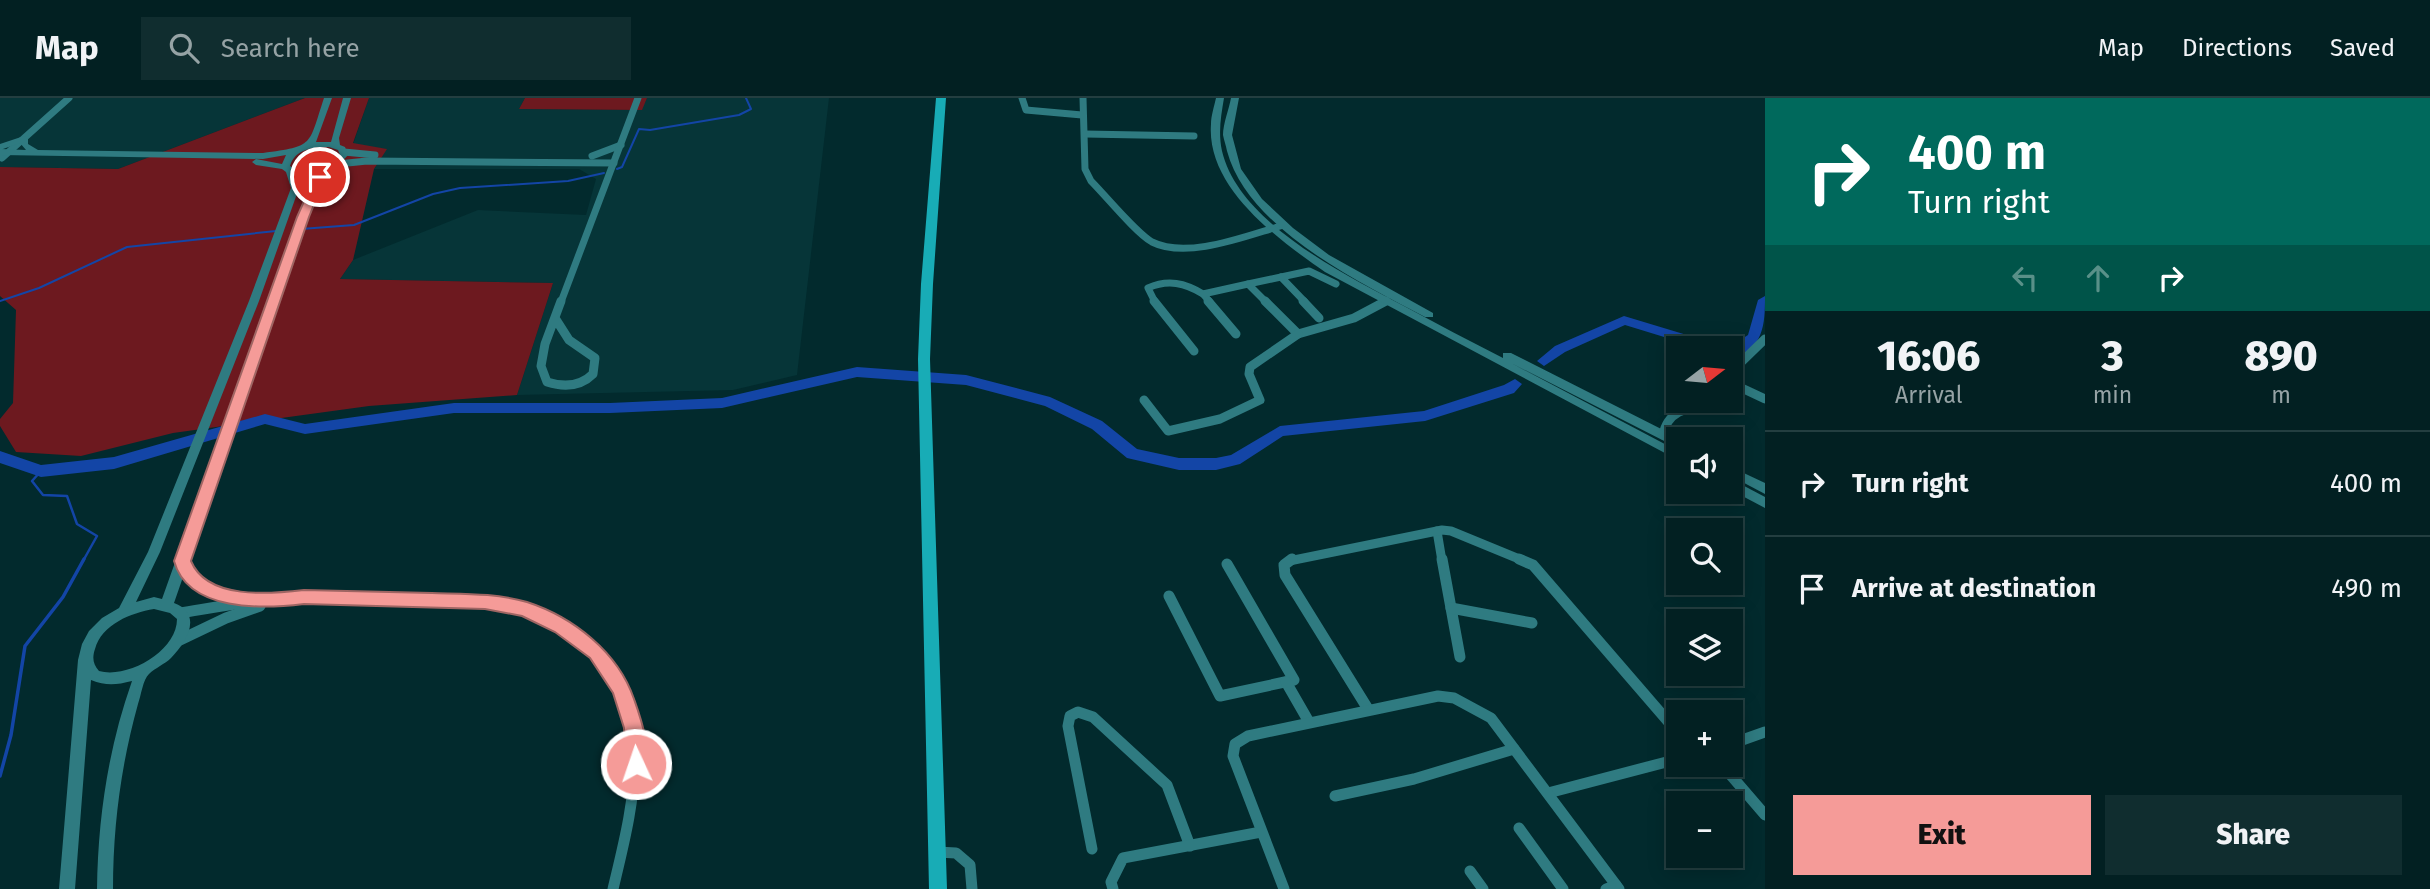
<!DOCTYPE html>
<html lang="en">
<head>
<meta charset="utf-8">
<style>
	:root { --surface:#022022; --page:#102d2f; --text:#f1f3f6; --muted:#96a3a5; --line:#233e40; --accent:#f59b98 }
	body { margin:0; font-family:"Fira Sans",sans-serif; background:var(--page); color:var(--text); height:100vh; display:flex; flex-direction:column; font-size:26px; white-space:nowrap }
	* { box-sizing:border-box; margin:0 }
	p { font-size:23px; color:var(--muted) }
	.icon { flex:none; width:38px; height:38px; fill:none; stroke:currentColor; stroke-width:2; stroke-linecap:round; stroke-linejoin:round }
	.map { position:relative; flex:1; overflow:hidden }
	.drawer { display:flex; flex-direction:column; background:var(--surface); width:665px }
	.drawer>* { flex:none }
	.banner { background:#00695c; color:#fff; overflow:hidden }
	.needle { width:46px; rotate:74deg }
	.fabs { position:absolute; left:1666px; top:238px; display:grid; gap:14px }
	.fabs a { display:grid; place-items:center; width:77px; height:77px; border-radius:0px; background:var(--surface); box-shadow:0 4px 18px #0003,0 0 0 2px var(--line); font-size:35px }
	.pin { position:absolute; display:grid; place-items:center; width:60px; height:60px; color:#fff; margin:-30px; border:4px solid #fff; border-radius:50%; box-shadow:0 2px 7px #0007 }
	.me { position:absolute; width:77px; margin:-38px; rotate:357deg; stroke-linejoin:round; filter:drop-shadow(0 0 5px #0008) }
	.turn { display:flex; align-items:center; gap:24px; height:147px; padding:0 28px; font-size:32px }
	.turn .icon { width:91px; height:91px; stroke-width:2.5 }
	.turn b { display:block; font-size:49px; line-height:60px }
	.lanes { display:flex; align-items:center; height:66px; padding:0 28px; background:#0003; justify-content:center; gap:35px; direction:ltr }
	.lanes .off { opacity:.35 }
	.eta { display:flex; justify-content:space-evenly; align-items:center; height:119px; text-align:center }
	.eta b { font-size:42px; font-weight:800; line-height:49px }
	.cta { display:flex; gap:14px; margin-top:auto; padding:14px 28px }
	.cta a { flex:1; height:80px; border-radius:0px; background:var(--accent); color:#111; font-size:28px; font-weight:800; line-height:80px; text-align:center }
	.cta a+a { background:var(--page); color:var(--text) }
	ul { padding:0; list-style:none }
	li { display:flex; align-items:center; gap:21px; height:105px; padding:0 28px; border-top:2px solid var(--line) }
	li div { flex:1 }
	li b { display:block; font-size:26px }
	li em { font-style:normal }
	header { display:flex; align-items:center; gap:42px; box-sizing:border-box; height:98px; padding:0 35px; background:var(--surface); border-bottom:2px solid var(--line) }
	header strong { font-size:33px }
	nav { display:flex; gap:38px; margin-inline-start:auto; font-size:24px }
	.search { width:490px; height:63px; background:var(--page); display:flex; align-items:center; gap:18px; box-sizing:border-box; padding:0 24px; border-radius:0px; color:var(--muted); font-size:26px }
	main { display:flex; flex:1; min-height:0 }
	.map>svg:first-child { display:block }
	.built { fill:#063538 }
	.green { fill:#6d191f }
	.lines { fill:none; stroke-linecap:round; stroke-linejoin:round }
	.stream-far2 { stroke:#1345a6; stroke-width:2 }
	.stream-far1 { stroke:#1345a6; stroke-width:2.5 }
	.stream { stroke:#1345a6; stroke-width:3.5 }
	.river { fill:#1345a6; fill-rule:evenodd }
	.minor-far2 { stroke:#2f7b81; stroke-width:7 }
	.minor-far1 { stroke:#2f7b81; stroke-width:9 }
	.minor { stroke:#2f7b81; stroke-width:11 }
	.tertiary { fill:#2f7b81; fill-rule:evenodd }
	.secondary { fill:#18acb6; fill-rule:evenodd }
	.route { fill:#f59b98; stroke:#9f6563; stroke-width:2 }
</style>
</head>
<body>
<header>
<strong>Map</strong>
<div class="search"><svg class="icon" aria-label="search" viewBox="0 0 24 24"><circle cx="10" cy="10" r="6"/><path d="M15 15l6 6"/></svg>Search here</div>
<nav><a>Map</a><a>Directions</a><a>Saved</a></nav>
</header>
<main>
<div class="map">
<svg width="1765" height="791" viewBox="0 0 1765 791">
	<rect width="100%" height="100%" fill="#022a2d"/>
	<g class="built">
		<polygon points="0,0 305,0 118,71 0,69"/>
		<polygon points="369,0 525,0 519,11 641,12 647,0 829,0 797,277 733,292 517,297 553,185 340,181 353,162 478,112 586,117 596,81 579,71 374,71 386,51 353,46"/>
	</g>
	<g class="green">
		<polygon points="305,0 369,0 353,45 387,51 374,71 353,162 340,181 553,185 517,297 369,308 173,335 81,358 16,354 0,328 0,321 13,305 16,212 0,198 0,69 118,71"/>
		<polygon points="525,0 647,0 642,12 519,11"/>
	</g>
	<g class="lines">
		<g class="stream-far2">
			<polyline points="617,71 622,69 639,31 650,32 739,17 751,11 746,0"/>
			<polyline points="301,131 354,127 433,96 460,90 568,83 604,75"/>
			<polyline points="0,203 39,190 127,149 276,133"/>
		</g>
		<polyline class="stream-far1" points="41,373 32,383 43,397 67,398 77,426 97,438 83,463"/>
		<polyline class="stream" points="0,678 11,637 25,548 63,499 84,461"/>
		<g class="river">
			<path d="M 1765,198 C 1765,227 1764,251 1731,260 L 1731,250 L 1728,250 L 1748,237 L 1758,202 Z"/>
			<polygon points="1624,218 1720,247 1722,250 1700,250 1625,227 1565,254 1544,268 1537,263 1555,248"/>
			<polygon points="857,269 966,277 1050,299 1102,323 1137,351 1179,360 1216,360 1231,357 1280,328 1424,313 1504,287 1515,281 1522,286 1514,295 1425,323 1283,338 1240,366 1216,372 1179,372 1127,360 1092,331 1045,308 966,287 857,279 722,310 610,315 454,315 305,336 265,326 114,371 41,379 0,365 0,353 41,367 114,359 265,316 305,326 454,305 610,305 722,300"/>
		</g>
		<g class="minor-far2">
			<polyline points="1022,0 1026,12 1082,17"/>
			<path d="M 1083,0 L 1085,71 L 1091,83 C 1106,98 1136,135 1152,144 C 1188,162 1248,137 1284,127"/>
			<polyline points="1085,36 1194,38"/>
			<polyline points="344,54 375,57"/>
			<polyline points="592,58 621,47"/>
			<polyline points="2,60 69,0"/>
			<polyline points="338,66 367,63 614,65"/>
			<polyline points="1281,179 1305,204"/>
			<polyline points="1248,186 1309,173 1336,186"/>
			<polyline points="561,204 638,0"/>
			<path d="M 1155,204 L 1148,190 C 1168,181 1185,185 1203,196"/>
			<polyline points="1210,204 1203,196 1248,186 1266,204"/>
		</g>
		<g class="minor-far1">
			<polyline points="1154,203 1194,253"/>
			<polyline points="1208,203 1236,236"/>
			<polyline points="1265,203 1298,236 1354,220 1386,203"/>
			<polyline points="1303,203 1319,220"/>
			<path d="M 555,220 L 569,242 L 595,260 L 593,276 C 580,289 563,289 547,284 L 541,268 L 545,246 L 561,203"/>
			<polyline points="1731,274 1765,241"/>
			<polyline points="1731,285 1765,301"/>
			<polyline points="1144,302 1168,333 1220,321 1260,302 1249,276 1250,269 1298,236"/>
			<path d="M 1663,337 C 1668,310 1691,310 1714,306 L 1714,303"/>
			<polyline points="1437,433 1442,463"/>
			<polyline points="1289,463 1442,432 1451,433 1524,463"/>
		</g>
		<g class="minor">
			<polyline points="1292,461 1284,467 1285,477 1368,611"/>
			<polyline points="1442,461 1460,559"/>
			<polyline points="1519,461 1533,467 1678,635"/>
			<path d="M 183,463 C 194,493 223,497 252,500"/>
			<polyline points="1169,498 1220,598 1294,582 1227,466"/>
			<polyline points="1451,510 1532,525"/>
			<path d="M 180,515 C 217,509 253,502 290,500 C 331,497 372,501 412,502 C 446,503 480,501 513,508 C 543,515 568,530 590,551 C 659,616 632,711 613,791"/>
			<polyline points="180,542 226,520 260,508"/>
			<polyline points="1286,584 1309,624"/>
			<polyline points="1731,646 1765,634"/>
			<polyline points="1722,667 1765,717"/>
			<polyline points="1548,695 1678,661"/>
			<polyline points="1335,698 1414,681 1514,651"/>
			<polyline points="1519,730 1563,791"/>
			<polyline points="1092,751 1068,628 1070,618 1078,614 1093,619 1167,687 1190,748"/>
			<polyline points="937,754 956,755 970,767 972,791"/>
			<polyline points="1470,773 1483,791"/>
			<polyline points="1113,791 1111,784 1123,760 1261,734"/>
			<polyline points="1284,791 1233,658 1235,646 1248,638 1438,598 1454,600 1491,620 1619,791"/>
			<polyline points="1606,791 1616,787"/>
		</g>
		<g class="tertiary">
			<path d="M 324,0 L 332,0 L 316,44 L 331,44 L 343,0 L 351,0 L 339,40 L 340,47 L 345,49 L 348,57 L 336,70 L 326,75 L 308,119 L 174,505 C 204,516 186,545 171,560 C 165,566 155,570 149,576 C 143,581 141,598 138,606 C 121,667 113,728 113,791 L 97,791 C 98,720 108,651 132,583 C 116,587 106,588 91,582 L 75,791 L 59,791 L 78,562 L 82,546 L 89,533 L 102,520 L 119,510 L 148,454 L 249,203 L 291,90 L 286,74 L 282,71 L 256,67 L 252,64 L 256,61 L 282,66 L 286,57 L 263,61 L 0,57 L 0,46 L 24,38 L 28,41 L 28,46 L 38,52 L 263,55 C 315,48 308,48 324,0 ZM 20,45 L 26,52 L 1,51 L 3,51 ZM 329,49 L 338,52 L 340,57 C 328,72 307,80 290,68 C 295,51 313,49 329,49 ZM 296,78 L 316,78 L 298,119 L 162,501 L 154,499 L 136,504 L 160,454 L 259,203 L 299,90 ZM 154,511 L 170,515 L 177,521 C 177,553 128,581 99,573 C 93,566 92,560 95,551 C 102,526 131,515 154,511 Z"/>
			<path d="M 1216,0 L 1224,0 C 1221,18 1218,34 1222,53 C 1239,125 1344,176 1404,208 C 1437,226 1470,243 1503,260 L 1503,255 L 1511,255 L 1681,341 L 1678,341 L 1678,349 L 1674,348 L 1511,265 L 1678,353 L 1678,362 L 1325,174 C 1279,142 1206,90 1211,26 C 1211,18 1214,9 1216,0 Z"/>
			<path d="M 1231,0 L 1239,0 L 1232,37 L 1241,71 L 1262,101 L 1293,130 L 1329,157 L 1433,215 L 1433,219 L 1425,219 C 1359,184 1248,131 1227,53 C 1226,48 1224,42 1223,37 C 1223,26 1229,11 1231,0 Z"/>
			<polygon points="1731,369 1765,385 1765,396 1731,378"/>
			<polygon points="1731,381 1765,399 1765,410 1731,392"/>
		</g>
		<polygon class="secondary" points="936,0 946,0 933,186 930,261 947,791 929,791 918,261 921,186"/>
	</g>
	<path class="route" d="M 316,76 L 325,79 L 309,119 L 191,463 C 207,502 270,496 304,492 C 347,493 389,494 432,495 C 463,496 496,495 527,504 C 573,519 618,554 634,601 C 641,621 652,651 643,673 L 636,676 L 629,673 L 626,666 L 624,630 L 613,595 L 590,560 L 555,534 L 522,518 L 485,511 L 304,506 C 263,511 188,514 174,463 L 297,119 Z"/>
</svg>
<div class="fabs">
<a><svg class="needle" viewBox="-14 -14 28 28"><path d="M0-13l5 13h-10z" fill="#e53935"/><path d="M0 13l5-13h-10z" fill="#96a3a5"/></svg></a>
<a><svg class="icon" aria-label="sound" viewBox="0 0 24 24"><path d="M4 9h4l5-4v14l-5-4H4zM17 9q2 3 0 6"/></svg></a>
<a><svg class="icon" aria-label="search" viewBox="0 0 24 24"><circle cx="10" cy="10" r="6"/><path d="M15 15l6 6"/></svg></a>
<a><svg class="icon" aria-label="layers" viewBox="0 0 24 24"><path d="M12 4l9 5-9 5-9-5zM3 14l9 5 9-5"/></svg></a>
<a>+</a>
<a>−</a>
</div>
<div class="pin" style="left:320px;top:79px;background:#d93025"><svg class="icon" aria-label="arrive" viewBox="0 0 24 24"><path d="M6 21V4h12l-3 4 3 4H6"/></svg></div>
<svg class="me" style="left:636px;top:666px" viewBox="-20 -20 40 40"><circle r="17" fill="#f59b98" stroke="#fff" stroke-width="3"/><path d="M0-11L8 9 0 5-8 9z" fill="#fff"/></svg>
</div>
<section class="drawer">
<div class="banner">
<div class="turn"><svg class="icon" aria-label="right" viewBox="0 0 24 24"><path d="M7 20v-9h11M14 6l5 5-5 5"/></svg><div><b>400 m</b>Turn right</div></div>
<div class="lanes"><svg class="icon off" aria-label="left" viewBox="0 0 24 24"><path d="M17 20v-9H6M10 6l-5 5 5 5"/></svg><svg class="icon off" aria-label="ahead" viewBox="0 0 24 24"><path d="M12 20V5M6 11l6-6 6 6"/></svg><svg class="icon" aria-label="right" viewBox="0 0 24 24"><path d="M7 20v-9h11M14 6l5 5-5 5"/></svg></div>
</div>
<div class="eta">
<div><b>16:06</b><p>Arrival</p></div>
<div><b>3</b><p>min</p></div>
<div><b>890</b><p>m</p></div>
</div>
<ul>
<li><svg class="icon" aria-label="right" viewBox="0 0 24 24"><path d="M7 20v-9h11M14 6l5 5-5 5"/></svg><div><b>Turn right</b></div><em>400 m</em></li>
<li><svg class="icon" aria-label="arrive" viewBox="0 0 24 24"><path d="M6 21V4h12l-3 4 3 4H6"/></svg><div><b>Arrive at destination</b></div><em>490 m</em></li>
</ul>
<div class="cta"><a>Exit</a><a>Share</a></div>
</section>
</main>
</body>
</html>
